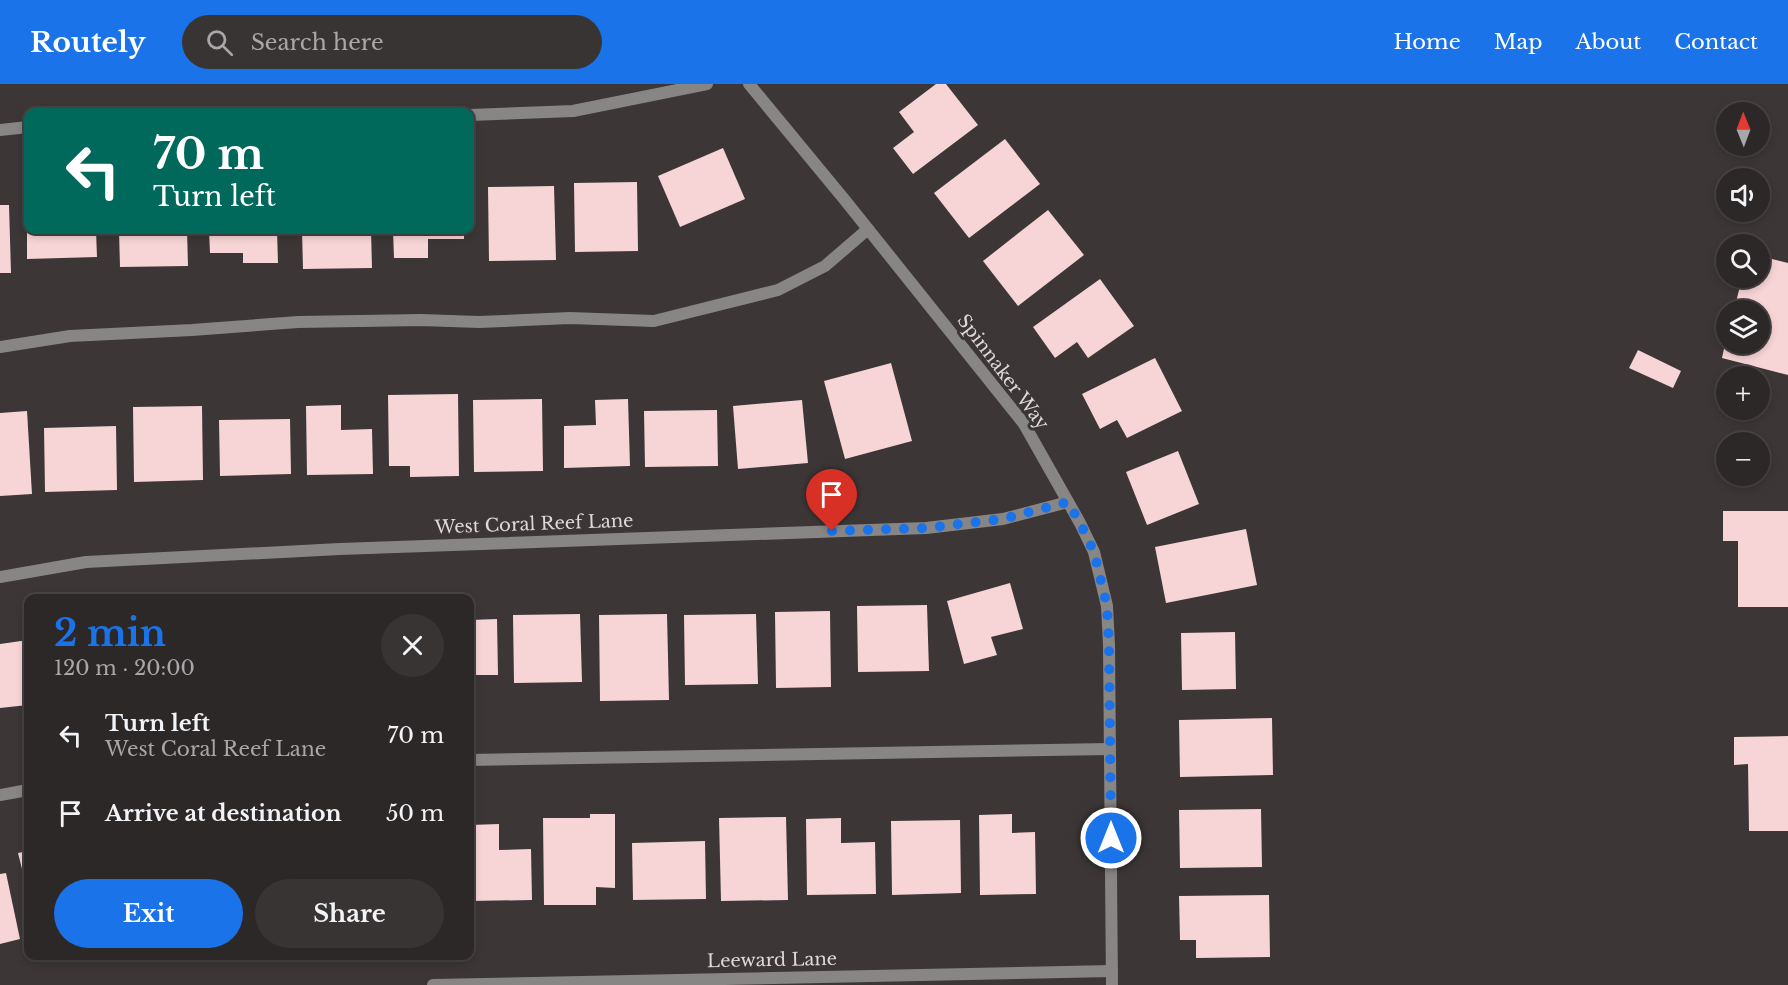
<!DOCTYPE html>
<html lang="en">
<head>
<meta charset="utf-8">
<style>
	:root { --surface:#2d2828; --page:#393434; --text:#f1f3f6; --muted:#a7a6a8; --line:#484445; --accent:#1a73e8 }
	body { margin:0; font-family:"Libre Baskerville",serif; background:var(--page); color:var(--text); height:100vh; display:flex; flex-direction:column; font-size:22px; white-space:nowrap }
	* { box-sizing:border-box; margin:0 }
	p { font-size:20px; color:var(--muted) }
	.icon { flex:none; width:33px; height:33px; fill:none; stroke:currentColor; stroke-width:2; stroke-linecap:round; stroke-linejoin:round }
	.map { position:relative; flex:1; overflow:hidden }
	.sheet { position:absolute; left:24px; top:510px; width:450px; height:366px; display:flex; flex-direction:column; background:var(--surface); border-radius:12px; box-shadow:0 3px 9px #0003,0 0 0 2px var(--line) }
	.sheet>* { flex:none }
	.banner { position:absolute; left:24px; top:24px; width:450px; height:126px; border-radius:12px; box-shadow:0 3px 9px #0003,0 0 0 2px var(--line); background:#00695c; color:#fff; overflow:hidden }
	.needle { width:39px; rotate:359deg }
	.fabs { position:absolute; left:1716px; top:18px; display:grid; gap:12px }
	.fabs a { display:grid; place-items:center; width:54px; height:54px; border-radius:50%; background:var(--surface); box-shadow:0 3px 9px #0003,0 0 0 2px var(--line); font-size:30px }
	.pin { position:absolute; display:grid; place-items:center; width:51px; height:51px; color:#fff; margin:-62px -26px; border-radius:50% 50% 50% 0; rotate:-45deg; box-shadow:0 0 6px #0007 }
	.pin .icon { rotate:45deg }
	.me { position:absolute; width:66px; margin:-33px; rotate:0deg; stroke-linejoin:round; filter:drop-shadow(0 0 4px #0008) }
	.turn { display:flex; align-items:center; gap:21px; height:126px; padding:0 30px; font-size:27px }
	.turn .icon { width:78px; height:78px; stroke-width:2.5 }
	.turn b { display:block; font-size:42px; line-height:51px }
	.round { display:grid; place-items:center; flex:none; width:63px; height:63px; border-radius:32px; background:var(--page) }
	.headline { display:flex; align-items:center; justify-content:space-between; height:102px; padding:0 30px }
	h1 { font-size:36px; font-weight:800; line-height:45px; color:var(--accent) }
	.primary-button { display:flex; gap:12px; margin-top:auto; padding:12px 30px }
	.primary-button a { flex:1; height:69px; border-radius:36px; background:var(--accent); color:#fff; font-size:24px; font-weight:800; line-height:69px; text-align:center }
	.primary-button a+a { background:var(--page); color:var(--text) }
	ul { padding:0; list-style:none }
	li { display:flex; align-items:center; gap:18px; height:78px; padding:0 30px }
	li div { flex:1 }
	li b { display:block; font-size:22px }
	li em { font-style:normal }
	header { display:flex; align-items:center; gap:36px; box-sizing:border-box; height:84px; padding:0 30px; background:var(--accent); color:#fff }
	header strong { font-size:28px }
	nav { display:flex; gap:33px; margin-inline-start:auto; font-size:21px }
	.search { width:420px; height:54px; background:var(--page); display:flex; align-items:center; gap:15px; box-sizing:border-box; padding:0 21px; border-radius:33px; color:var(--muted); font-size:22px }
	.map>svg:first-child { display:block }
	.building { fill:#f7d4d5 }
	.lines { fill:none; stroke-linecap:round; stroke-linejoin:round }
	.service { stroke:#888585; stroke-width:12 }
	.minor { stroke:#888585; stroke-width:12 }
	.route { stroke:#1a73e8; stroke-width:10; stroke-dasharray:0 18 }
	.labels { text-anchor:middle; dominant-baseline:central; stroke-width:6; stroke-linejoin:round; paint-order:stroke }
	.street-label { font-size:18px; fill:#ddd9d9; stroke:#3c3636 }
</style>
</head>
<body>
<header>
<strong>Routely</strong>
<div class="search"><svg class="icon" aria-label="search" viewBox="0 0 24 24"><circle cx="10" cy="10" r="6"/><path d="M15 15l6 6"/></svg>Search here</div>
<nav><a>Home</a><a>Map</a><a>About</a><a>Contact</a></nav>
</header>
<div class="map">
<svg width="1788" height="901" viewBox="0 0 1788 901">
	<rect width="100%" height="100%" fill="#3c3636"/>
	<g class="building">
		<polygon points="936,0 946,0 978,41 913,90 893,64 914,48 899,28"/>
		<polygon points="1005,55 1040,100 969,154 934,109"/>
		<polygon points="723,64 745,115 680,143 658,92"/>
		<polygon points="637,98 638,167 575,168 574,99"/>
		<polygon points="554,102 556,176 489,177 488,103"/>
		<polygon points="0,121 9,121 11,189 0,189"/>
		<polygon points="1048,126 1084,171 1018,222 983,177"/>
		<polygon points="27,146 96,146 97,173 27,175"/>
		<polygon points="119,146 187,146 188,182 120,183"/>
		<polygon points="209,146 277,146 278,179 243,179 243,169 210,169"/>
		<polygon points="302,146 371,146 372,184 303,185"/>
		<polygon points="393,146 464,146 464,155 428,155 428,174 394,174"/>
		<polygon points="1760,172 1788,179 1788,291 1722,274 1725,260 1760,260 1760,226 1734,226 1742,194 1760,194"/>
		<polygon points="1100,195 1134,242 1088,274 1077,258 1055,274 1033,243"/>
		<polygon points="1638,266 1681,287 1673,304 1629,284"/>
		<polygon points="1155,274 1182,327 1127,354 1117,336 1100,345 1082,310"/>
		<polygon points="891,279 912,357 845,375 824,297"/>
		<polygon points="458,310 459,392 410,393 410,382 389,382 388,311"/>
		<polygon points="542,315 543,387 474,388 473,316"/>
		<polygon points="628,315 630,382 564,384 564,342 596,341 595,316"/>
		<polygon points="802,316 808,379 738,385 733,322"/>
		<polygon points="341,321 341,346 372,345 373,390 307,391 306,322"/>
		<polygon points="202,322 203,396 134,398 133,323"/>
		<polygon points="717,326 718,382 645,383 644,327"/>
		<polygon points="27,327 32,410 0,412 0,329"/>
		<polygon points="290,335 291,390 220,392 219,336"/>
		<polygon points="116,342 117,406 45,408 44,344"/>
		<polygon points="1178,367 1199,420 1147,441 1126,388"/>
		<polygon points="1723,427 1788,427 1788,523 1738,523 1738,457 1723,457"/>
		<polygon points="1246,445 1257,501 1166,519 1155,463"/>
		<polygon points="1010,499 1023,545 991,553 997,571 964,580 947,517"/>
		<polygon points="927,521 929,587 858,588 857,522"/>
		<polygon points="830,527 831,603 776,604 775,528"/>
		<polygon points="580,530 582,598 514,599 513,531"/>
		<polygon points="667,530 669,616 600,617 599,531"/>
		<polygon points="756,530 758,600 685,601 684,531"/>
		<polygon points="497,535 498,591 470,591 470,536"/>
		<polygon points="1235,548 1236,605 1182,606 1181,549"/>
		<polygon points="28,556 28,621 0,624 0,560"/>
		<polygon points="1272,634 1273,691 1180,693 1179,636"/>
		<polygon points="1788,652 1788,747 1749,747 1748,680 1734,681 1734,653"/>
		<polygon points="1261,725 1262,783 1180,784 1179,726"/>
		<polygon points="590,730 615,730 615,804 596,803 596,821 544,821 543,734 590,734"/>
		<polygon points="1012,730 1012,749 1035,748 1036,810 980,811 979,731"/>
		<polygon points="786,733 788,816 721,817 719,734"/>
		<polygon points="841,734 841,759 875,758 876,810 807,811 806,735"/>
		<polygon points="960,736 961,809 892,811 891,737"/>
		<polygon points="499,740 499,766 531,765 532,816 470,817 470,741"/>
		<polygon points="705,757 706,815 633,816 632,759"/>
		<polygon points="28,767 28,809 18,769"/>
		<polygon points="6,789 20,855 0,860 0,790"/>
		<polygon points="1269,811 1270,873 1196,874 1196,856 1180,856 1179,812"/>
	</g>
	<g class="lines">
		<g class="service">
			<polyline points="0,263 70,252 192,246 298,238 421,236 479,238 570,234 654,237 778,206 825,182 868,145"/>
			<polyline points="470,676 1110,665"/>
			<polyline points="0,711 28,706"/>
		</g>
		<g class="minor">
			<polyline points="749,0 844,115 1024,340 1080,439 1094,468 1107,522 1109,561 1112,901"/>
			<polyline points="470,31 573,27 707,0"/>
			<polyline points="0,46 28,43"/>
			<polyline points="0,493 86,478 340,465 926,444 1003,435 1068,418"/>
			<polyline points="433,901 1112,887"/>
		</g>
	</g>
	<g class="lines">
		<polyline class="route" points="832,447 926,444 1003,435 1068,418 1080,439 1094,468 1107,522 1109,561 1111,754"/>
	</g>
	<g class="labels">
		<g class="street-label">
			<text transform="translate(1003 288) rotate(53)">Spinnaker Way</text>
			<text transform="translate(534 440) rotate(-2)">West Coral Reef Lane</text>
			<text transform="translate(772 876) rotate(-1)">Leeward Lane</text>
		</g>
	</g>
</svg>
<div class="fabs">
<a><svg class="needle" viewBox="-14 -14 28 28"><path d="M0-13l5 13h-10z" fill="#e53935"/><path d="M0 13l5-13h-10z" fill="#a7a6a8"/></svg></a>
<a><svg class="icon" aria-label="sound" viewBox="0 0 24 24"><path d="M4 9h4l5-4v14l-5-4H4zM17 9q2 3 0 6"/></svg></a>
<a><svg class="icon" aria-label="search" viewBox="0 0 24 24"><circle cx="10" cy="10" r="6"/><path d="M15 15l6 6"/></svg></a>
<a><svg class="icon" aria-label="layers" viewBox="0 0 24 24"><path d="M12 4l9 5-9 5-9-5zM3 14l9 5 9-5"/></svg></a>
<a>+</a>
<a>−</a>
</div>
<div class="pin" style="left:832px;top:447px;background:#d93025"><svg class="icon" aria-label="arrive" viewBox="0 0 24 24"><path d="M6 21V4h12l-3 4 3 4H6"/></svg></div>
<svg class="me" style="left:1111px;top:754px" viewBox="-20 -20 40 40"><circle r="17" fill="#1a73e8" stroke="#fff" stroke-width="3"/><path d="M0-11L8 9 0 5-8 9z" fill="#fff"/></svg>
<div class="banner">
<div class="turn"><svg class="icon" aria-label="left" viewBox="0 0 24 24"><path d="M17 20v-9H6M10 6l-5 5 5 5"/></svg><div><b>70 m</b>Turn left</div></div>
</div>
<section class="sheet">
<div class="headline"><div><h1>2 min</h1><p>120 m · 20:00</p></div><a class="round"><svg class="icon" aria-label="close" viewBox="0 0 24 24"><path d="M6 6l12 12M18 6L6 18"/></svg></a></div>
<ul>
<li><svg class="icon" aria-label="left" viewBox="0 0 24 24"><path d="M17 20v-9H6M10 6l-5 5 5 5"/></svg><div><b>Turn left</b><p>West Coral Reef Lane</p></div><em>70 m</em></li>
<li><svg class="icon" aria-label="arrive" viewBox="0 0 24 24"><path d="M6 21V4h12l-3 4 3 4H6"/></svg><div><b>Arrive at destination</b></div><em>50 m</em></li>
</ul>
<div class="primary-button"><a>Exit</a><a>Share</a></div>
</section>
</div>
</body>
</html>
